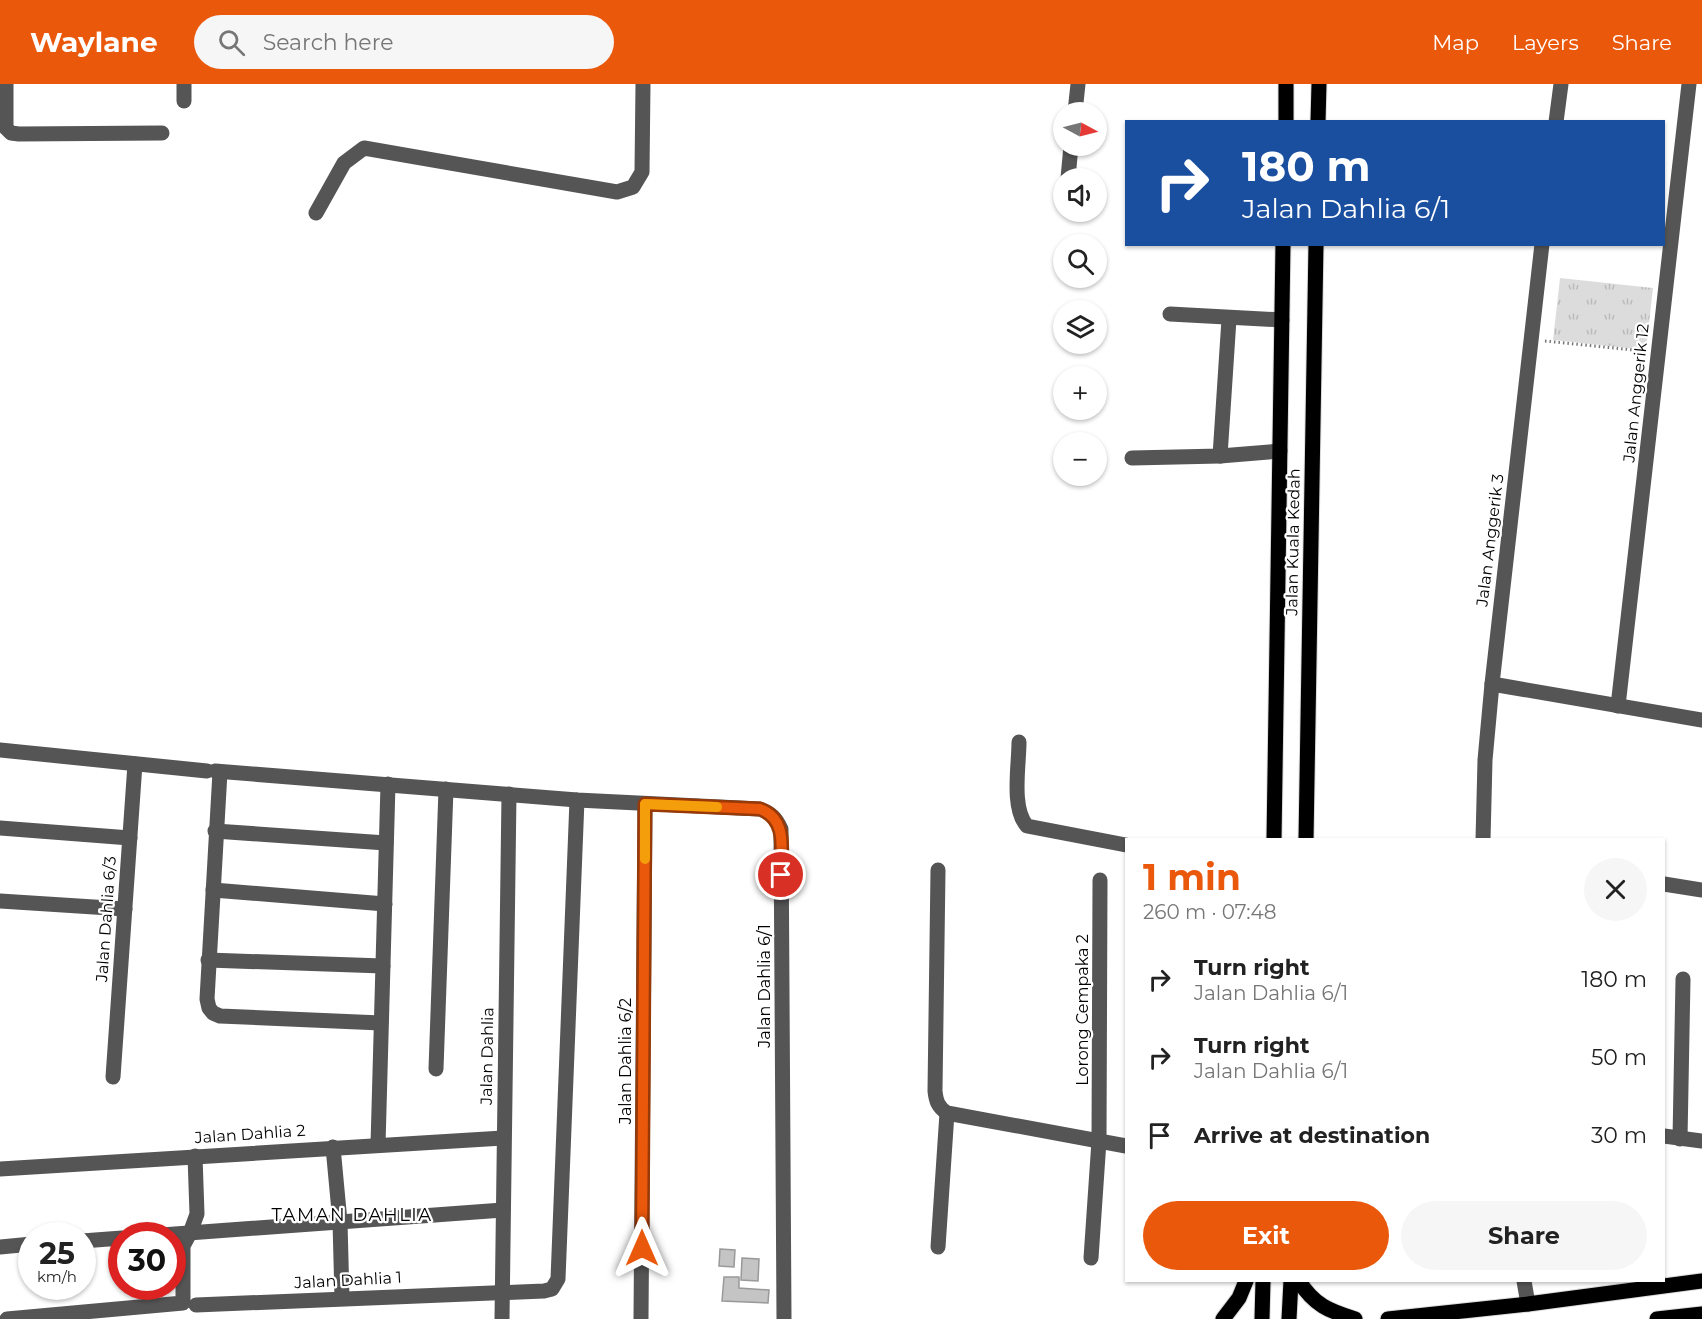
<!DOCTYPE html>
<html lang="en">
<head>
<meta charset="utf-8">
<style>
	:root { --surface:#fff; --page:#f6f6f6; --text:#222; --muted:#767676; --accent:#ea580c }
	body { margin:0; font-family:Montserrat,sans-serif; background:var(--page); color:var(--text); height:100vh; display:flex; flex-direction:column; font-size:22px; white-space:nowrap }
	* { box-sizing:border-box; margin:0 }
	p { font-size:20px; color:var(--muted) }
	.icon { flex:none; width:33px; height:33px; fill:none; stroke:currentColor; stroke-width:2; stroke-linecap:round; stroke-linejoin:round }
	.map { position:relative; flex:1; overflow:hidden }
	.drawer { position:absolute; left:1125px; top:754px; width:540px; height:444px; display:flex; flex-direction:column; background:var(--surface); border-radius:0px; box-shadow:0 2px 4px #0004 }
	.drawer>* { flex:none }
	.guide { position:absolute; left:1125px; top:36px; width:540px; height:126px; border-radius:0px; box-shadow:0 2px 4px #0004; background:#1a4fa0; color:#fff; overflow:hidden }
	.needle { width:39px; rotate:97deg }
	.controls { position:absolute; left:1053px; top:18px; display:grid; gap:12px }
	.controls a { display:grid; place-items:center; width:54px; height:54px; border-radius:50%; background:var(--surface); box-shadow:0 2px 4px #0004; font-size:30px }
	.speed { position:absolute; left:18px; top:1138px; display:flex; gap:12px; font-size:30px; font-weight:700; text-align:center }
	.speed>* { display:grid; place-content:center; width:78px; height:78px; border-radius:50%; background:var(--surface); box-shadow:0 2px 4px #0004; line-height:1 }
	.speed small { font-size:15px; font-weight:400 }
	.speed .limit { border:9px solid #d22; background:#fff; color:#111 }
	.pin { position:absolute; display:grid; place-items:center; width:51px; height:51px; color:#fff; margin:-26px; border:3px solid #fff; border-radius:50%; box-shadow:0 2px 6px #0007 }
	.me { position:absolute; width:66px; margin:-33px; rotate:0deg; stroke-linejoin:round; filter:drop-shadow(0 0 4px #0008) }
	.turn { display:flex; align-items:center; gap:21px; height:126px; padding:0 18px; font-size:27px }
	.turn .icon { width:78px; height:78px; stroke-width:2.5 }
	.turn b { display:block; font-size:42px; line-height:51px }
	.round { display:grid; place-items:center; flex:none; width:63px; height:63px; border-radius:32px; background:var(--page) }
	.overview { display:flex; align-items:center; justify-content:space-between; height:102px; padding:0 18px }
	h1 { font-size:36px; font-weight:700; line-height:45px; color:var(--accent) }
	.action { display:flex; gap:12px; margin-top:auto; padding:12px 18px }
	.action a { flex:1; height:69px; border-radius:36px; background:var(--accent); color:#fff; font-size:24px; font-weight:700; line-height:69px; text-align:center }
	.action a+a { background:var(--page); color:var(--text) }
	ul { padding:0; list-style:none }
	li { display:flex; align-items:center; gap:18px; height:78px; padding:0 18px }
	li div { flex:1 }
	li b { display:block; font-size:22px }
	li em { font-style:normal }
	header { display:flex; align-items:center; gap:36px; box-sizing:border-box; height:84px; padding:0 30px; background:var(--accent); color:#fff }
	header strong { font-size:28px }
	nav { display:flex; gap:33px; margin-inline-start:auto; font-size:21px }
	.search { width:420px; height:54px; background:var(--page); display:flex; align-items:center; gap:15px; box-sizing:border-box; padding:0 21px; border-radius:33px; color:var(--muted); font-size:22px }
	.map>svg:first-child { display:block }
	.park { fill:url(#park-tufts) }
	.building { fill:#c4c4c4; stroke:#999; stroke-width:1.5 }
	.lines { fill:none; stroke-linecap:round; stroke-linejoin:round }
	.major-casing { stroke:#dbdbdb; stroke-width:17 }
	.path { stroke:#777; stroke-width:3; stroke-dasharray:1.5 3; stroke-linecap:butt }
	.minor { stroke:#555; stroke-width:15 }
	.major { stroke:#000; stroke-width:15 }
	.route-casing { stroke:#983908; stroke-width:15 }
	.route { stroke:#ea580c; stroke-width:10 }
	.slow { stroke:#f59e0b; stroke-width:10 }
	.labels { text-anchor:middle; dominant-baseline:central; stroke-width:4.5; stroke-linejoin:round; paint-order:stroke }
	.street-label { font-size:16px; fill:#000; stroke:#fff }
	.neighbourhood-label { font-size:18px; letter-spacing:1.5px; fill:#000; stroke:#fff }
</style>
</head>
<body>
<header>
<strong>Waylane</strong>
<div class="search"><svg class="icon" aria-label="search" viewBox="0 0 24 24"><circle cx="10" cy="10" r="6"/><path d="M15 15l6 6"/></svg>Search here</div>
<nav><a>Map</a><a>Layers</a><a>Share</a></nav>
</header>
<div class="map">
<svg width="1702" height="1235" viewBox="0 0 1702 1235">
	<defs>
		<pattern id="park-tufts" width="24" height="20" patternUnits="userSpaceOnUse" patternTransform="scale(1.5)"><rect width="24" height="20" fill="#dcdcdc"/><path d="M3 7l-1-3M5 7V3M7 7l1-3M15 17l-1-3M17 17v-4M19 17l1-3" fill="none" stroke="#bbb"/></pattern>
	</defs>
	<rect width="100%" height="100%" fill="#fff"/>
	<polygon class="park" points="1560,194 1653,204 1646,266 1553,256"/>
	<g class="building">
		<polygon points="720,1165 735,1166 734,1183 719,1182"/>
		<polygon points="742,1174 759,1175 758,1197 741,1196"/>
		<polygon points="724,1193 739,1193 739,1204 769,1206 768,1219 722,1217"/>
	</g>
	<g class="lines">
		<g class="major-casing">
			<g id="major">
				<polyline points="1286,38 1286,0"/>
				<polyline points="1318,38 1319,0"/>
				<polyline points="1274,756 1283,160"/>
				<polyline points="1306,756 1316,160"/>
				<path d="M 1299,1197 C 1314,1221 1329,1227 1355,1235"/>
				<polyline points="1223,1235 1239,1214 1246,1197"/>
				<polyline points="1262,1235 1263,1197"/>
				<polyline points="1289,1235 1291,1197"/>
				<polyline points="1388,1235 1528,1220 1702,1197"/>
				<polyline points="1657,1235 1702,1230"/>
			</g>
		</g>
		<polyline class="path" points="1545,257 1643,267"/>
		<g class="minor">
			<polyline points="6,0 6,44 11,49 19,50 162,49"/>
			<polyline points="184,17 184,0"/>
			<polyline points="1075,28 1078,0"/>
			<polyline points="1556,38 1561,0"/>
			<polyline points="1068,94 1071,62"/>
			<polyline points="316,129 344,79 364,64 617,108 633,103 642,88 643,0"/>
			<polyline points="1170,230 1282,236"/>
			<polyline points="1220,372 1229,235"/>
			<polyline points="1132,374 1220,372 1280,367"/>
			<polyline points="1492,600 1702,636"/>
			<polyline points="1618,622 1689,0"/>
			<path d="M 1019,658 C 1019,682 1011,724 1027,742 L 1126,761"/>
			<polyline points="0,666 207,687"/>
			<path d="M 215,687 L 577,716 L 760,725 C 771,729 776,734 781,745 L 784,1235"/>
			<polyline points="220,688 207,915 209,924 213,929 220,932 381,939"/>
			<polyline points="0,744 130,754"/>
			<polyline points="215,747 386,759"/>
			<polyline points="1483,756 1485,676 1492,600 1542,160"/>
			<path d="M 938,786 L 935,1007 C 936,1017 938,1023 947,1029 L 1126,1062"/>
			<polyline points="1664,800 1702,806"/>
			<polyline points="213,806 385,820"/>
			<polyline points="0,817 125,825"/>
			<polyline points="208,876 383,882"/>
			<polyline points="436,985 446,705"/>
			<polyline points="113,993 135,680"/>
			<polyline points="1664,1052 1702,1057"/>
			<polyline points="1680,1055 1683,895"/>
			<polyline points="378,1061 388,700"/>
			<polyline points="333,1063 340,1138 342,1214"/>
			<polyline points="0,1085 503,1054"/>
			<polyline points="148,1152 503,1126"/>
			<polyline points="82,1157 122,1154"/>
			<polyline points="0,1163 32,1160"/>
			<polyline points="938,1163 947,1029"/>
			<polyline points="1091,1174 1099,1057 1100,796"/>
			<polyline points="1524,1197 1528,1220"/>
			<polyline points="196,1221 544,1207 552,1205 558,1195 577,716"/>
			<polyline points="7,1235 183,1219 183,1162 190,1149 197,1130 195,1072"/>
			<polyline points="502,1235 509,710"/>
			<polyline points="641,1235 645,720"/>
		</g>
		<use href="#major" class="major"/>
	</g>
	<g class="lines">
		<g class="route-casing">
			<path id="route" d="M 642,1164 L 645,720 L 760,725 C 788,735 781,766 781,791"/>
		</g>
		<use href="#route" class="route"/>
		<polyline class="slow" points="645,775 645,720 717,723"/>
	</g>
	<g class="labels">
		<g class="street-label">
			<text transform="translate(1636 309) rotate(-84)">Jalan Anggerik 12</text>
			<text transform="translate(1490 456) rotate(-83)">Jalan Anggerik 3</text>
			<text transform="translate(1293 458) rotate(-89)">Jalan Kuala Kedah</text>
			<text transform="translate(106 835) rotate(-86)">Jalan Dahlia 6/3</text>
			<text transform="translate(764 902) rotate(-90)">Jalan Dahlia 6/1</text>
			<text transform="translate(1082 926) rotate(-90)">Lorong Cempaka 2</text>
			<text transform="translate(487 972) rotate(-89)">Jalan Dahlia</text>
			<text transform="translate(625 977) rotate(-90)">Jalan Dahlia 6/2</text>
			<text transform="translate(250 1050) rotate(-4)">Jalan Dahlia 2</text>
			<text transform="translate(348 1196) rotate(-3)">Jalan Dahlia 1</text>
		</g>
		<g class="neighbourhood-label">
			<text x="352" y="1131">TAMAN DAHLIA</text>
		</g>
	</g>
</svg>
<div class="controls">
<a><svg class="needle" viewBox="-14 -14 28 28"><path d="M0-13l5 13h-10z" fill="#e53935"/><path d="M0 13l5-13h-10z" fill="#767676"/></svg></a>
<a><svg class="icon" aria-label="sound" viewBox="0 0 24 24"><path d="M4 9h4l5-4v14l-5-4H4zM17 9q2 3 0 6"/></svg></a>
<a><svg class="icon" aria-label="search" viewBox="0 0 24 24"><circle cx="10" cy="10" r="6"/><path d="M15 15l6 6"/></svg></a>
<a><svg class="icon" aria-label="layers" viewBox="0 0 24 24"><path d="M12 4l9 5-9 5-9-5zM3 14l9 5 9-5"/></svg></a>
<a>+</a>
<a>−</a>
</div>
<div class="speed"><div>25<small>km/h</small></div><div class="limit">30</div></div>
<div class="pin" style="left:781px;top:791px;background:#d93025"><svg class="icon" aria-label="arrive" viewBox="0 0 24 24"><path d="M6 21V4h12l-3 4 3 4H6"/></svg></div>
<svg class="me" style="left:642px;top:1164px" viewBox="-20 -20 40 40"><path d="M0-17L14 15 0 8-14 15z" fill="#ea580c" stroke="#fff" stroke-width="4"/></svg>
<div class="guide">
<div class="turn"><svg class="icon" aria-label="right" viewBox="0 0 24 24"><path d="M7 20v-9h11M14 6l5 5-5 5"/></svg><div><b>180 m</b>Jalan Dahlia 6/1</div></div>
</div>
<section class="drawer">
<div class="overview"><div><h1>1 min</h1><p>260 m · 07:48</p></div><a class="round"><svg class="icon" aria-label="close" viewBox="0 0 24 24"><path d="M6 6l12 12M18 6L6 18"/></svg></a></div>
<ul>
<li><svg class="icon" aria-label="right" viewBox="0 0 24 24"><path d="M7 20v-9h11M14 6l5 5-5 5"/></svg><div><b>Turn right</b><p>Jalan Dahlia 6/1</p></div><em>180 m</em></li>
<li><svg class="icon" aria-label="right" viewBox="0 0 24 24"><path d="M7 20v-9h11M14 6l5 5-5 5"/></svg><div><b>Turn right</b><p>Jalan Dahlia 6/1</p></div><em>50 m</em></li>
<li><svg class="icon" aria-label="arrive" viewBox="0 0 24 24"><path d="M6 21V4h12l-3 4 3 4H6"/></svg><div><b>Arrive at destination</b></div><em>30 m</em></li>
</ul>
<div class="action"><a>Exit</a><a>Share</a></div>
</section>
</div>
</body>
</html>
